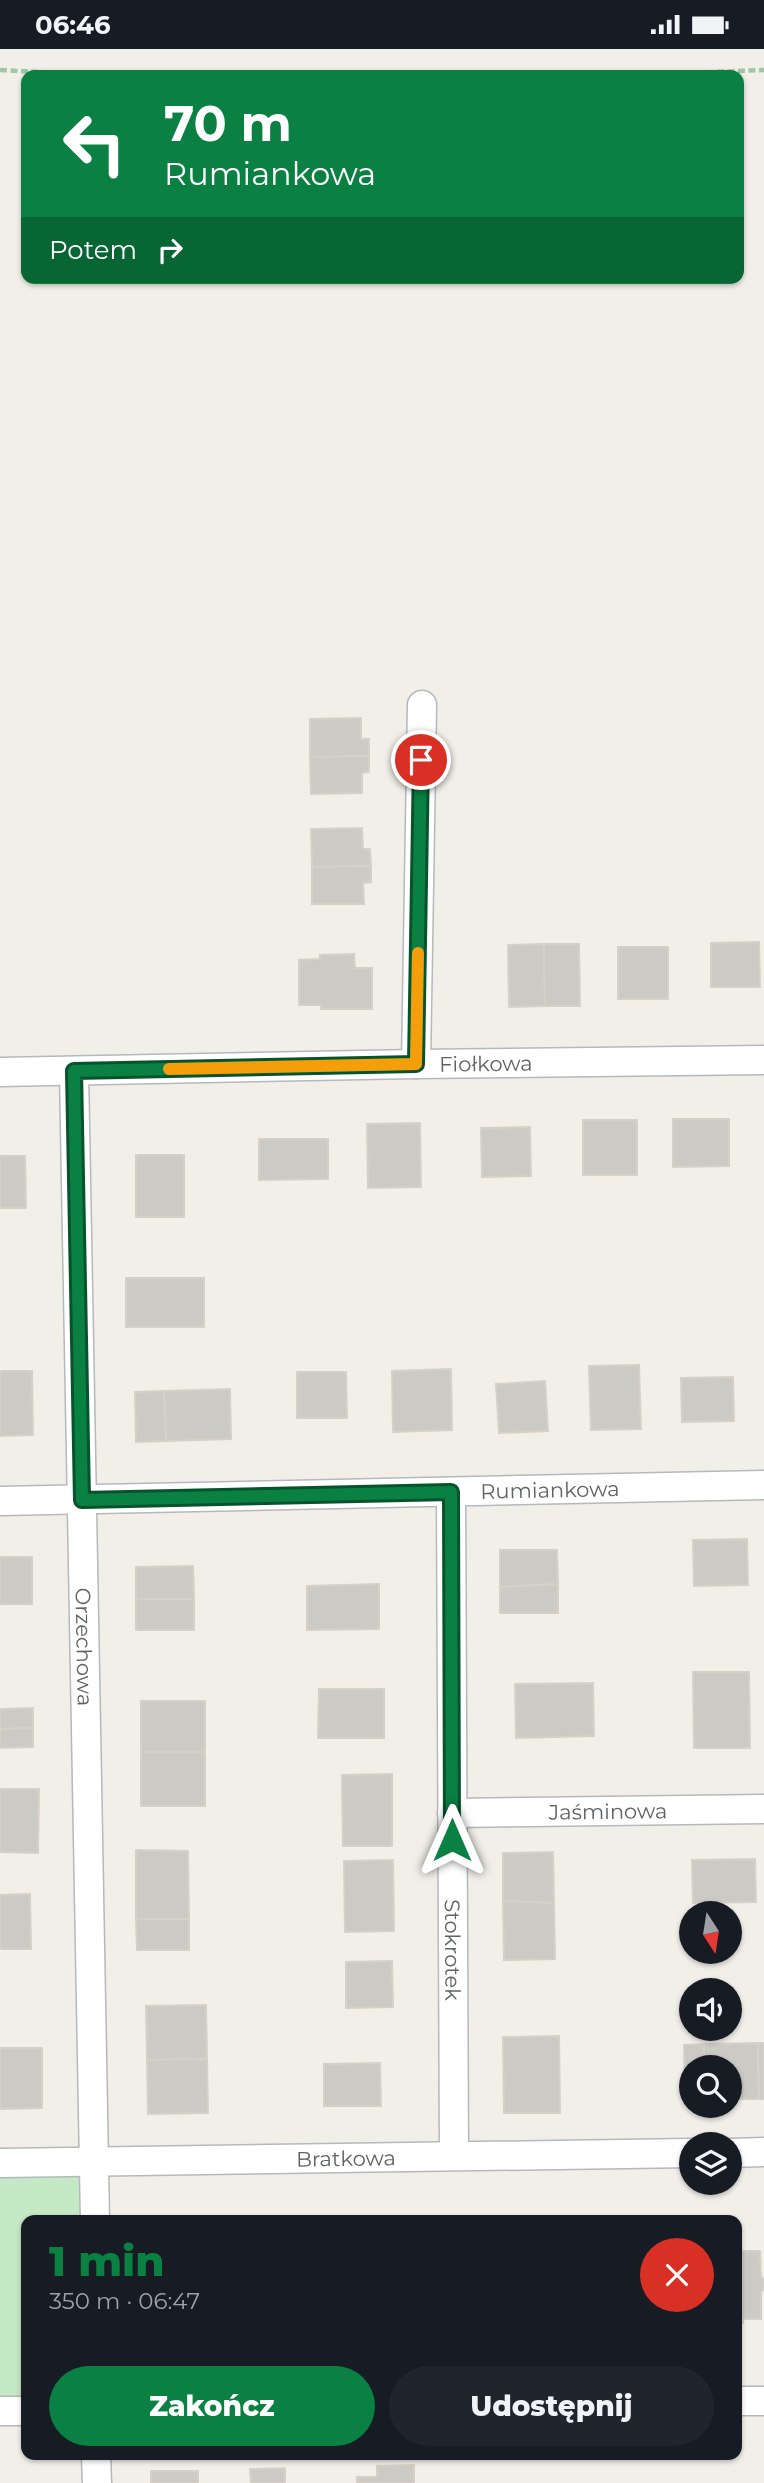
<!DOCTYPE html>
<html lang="pl">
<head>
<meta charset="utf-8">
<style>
	:root { --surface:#171b24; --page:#20242c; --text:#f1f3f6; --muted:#9ea1a6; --accent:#0b8043 }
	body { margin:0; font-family:Montserrat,sans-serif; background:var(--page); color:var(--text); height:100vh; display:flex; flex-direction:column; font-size:26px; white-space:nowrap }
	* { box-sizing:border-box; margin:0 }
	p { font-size:23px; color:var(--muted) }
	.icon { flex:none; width:38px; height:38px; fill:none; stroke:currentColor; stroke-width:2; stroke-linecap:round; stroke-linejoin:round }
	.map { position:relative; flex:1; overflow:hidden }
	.side { position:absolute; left:21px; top:2166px; width:721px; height:245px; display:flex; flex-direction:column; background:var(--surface); border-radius:14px; box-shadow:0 2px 5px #0004 }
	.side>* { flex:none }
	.banner { position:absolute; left:21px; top:21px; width:723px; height:214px; border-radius:14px; box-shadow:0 2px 5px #0004; background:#0b8043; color:#fff; overflow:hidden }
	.needle { width:46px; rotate:168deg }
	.fabs { position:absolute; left:679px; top:1852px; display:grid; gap:14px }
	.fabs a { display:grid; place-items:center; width:63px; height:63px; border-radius:50%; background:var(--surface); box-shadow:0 2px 5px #0004; font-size:35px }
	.pin { position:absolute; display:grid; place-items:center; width:60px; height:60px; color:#fff; margin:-30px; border:4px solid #fff; border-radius:50%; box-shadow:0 2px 7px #0007 }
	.me { position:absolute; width:77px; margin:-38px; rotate:0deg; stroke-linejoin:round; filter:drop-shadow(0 0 5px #0008) }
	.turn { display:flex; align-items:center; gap:24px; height:147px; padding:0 28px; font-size:32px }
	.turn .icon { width:91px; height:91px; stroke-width:2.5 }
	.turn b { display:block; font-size:49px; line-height:60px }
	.then { display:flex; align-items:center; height:66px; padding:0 28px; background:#0003; gap:14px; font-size:26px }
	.round { display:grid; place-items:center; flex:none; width:74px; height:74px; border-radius:37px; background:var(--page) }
	.summary { display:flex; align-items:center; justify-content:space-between; height:119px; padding:0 28px }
	h1 { font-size:42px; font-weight:800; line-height:52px; color:var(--accent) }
	.primary-button { display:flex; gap:14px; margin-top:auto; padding:14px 28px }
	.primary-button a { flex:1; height:80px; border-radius:42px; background:var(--accent); color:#fff; font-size:28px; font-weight:800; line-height:80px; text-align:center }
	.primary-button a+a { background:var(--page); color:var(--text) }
	.status { display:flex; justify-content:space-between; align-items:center; height:49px; padding:0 35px; background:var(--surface); direction:ltr }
	.status svg { height:19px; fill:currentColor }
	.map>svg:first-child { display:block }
	.green { fill:#c5e8c5 }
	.building { fill:#cccac5; stroke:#d6d1c6; stroke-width:2 }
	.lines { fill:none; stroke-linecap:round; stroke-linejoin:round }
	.minor-casing { stroke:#b5b8bc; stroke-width:31 }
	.path { stroke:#9cc7a9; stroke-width:4.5; stroke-dasharray:7 3.5; stroke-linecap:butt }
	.minor { stroke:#fff; stroke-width:28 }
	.route-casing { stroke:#07532c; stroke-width:18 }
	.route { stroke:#0b8043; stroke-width:12 }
	.slow { stroke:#f59e0b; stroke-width:12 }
	.labels { text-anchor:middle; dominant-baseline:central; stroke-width:7; stroke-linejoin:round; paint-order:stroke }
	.street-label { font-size:21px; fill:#5f6368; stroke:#fff }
</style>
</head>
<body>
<div class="status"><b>06:46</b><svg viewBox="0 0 49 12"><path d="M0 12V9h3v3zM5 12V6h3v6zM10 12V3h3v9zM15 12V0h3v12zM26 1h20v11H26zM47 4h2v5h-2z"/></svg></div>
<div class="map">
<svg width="764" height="2434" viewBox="0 0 764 2434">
	<rect width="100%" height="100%" fill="#f1efe8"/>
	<polygon class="green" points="93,2113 93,2172 26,2172 26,2361 0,2361 0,2115"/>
	<g class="building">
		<polygon points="361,669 361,690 369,690 369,707 310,708 310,670"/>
		<polygon points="369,707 369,723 362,724 362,744 311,745 310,708"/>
		<polygon points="362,779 363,800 370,800 371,817 312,818 311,780"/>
		<polygon points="371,817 371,833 363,834 364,855 312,855 312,818"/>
		<polygon points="759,893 760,938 711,938 711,894"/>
		<polygon points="544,895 545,957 509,958 508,896"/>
		<polygon points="544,895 579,895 580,957 545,957"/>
		<rect x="618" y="898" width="50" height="52"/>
		<polygon points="354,905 355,919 372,919 372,960 321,960 321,956 299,956 299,911 320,910 320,906"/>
		<polygon points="673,1070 729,1070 729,1117 673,1118"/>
		<rect x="583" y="1071" width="54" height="55"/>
		<polygon points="420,1074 421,1138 368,1139 367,1075"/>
		<polygon points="530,1078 531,1127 482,1128 481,1079"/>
		<polygon points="259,1090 328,1090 328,1130 259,1131"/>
		<rect x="136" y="1106" width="48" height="62"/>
		<polygon points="0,1107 25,1107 26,1159 0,1159"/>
		<rect x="126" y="1229" width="78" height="49"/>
		<polygon points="639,1316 641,1380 591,1381 589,1317"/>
		<polygon points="451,1320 452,1381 393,1383 392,1322"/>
		<polygon points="0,1322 32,1322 33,1386 0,1387"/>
		<polygon points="297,1323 346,1323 347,1369 297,1369"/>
		<polygon points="733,1328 734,1372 682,1373 681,1329"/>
		<polygon points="545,1332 548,1382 499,1384 496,1335"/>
		<polygon points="230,1340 231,1390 166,1392 164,1342"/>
		<polygon points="164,1342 166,1392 136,1393 135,1343"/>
		<polygon points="747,1490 748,1536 694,1537 693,1491"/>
		<polygon points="500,1501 557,1501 558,1535 500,1538"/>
		<rect x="0" y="1508" width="32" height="47"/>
		<polygon points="193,1517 194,1550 136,1550 136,1518"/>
		<polygon points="379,1535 379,1580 307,1581 307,1537"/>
		<polygon points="558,1535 558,1564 500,1564 500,1538"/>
		<rect x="136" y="1550" width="58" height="31"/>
		<polygon points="693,1623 749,1623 750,1699 694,1699"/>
		<polygon points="593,1634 594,1687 516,1689 515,1635"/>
		<polygon points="319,1640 384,1640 384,1689 318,1689"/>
		<rect x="141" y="1652" width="64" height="51"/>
		<polygon points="33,1659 33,1679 0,1680 0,1660"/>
		<polygon points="33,1679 33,1698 0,1699 0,1680"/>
		<rect x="141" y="1703" width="64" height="54"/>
		<polygon points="392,1725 392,1797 343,1797 342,1726"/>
		<polygon points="0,1740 39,1740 38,1804 0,1803"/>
		<polygon points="136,1801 188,1802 189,1870 136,1870"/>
		<polygon points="553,1803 554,1854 503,1852 503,1804"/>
		<polygon points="755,1810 756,1853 693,1854 692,1811"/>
		<polygon points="393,1811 394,1882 345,1883 344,1812"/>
		<polygon points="30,1845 31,1900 0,1900 0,1846"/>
		<polygon points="503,1852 554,1854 555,1910 504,1911"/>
		<polygon points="136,1870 189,1870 189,1901 137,1901"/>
		<polygon points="392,1912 393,1958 346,1959 346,1913"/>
		<polygon points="206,1956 207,2010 147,2011 146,1957"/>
		<polygon points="559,1987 560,2064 504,2064 503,1988"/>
		<polygon points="758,1994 759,2050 737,2050 737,2053 730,2053 730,2018 704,2018 704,1995"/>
		<polygon points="758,1994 764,1994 764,2050 759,2050"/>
		<polygon points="704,1995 704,2018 691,2018 691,2054 685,2054 684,1996"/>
		<polygon points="0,1999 42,1999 42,2059 0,2060"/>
		<polygon points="207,2010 208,2064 148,2065 147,2011"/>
		<polygon points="380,2014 381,2057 324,2057 324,2015"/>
		<polygon points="737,2202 760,2202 761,2228 764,2230 764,2240 761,2243 761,2270 743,2270 743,2274 737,2274"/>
		<polygon points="414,2416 414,2434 357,2434 357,2428 377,2428 377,2417"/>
		<polygon points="285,2419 285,2434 251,2434 250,2420"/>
		<rect x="151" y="2422" width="47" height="12"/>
	</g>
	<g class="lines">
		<g class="minor-casing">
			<g id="minor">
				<polyline points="416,1015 422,656"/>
				<path id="s1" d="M 74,1022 L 95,2172"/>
				<path id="s2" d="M 0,1023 L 416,1015 L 764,1011"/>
				<path id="s3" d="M 451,1443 L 454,2106"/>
				<path id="s4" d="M 0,1452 L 764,1436"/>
				<path id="s5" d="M 452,1764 L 764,1760"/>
				<polyline points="730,2104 764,2103"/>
				<path id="s6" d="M 0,2114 L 691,2104"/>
				<polyline points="737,2352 764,2352"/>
				<polyline points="0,2362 26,2362"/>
				<polyline points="96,2406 97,2434"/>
			</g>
		</g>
		<g class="path">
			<polyline points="0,21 99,26"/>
			<polyline points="633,26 764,21"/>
		</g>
		<use href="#minor" class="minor"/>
	</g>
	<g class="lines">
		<g class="route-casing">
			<polyline id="route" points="421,711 416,1015 74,1022 82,1451 451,1443 452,1791"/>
		</g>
		<use href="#route" class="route"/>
		<polyline class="slow" points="169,1020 416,1015 418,904"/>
	</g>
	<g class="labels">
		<g class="street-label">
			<text stroke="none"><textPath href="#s2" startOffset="486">Fiołkowa</textPath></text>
			<text stroke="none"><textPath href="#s4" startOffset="550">Rumiankowa</textPath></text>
			<text stroke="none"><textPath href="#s1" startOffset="576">Orzechowa</textPath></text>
			<text stroke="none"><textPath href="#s5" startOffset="156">Jaśminowa</textPath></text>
			<text stroke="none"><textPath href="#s3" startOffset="458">Stokrotek</textPath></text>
			<text stroke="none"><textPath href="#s6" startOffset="346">Bratkowa</textPath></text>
		</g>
	</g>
</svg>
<div class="fabs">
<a><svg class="needle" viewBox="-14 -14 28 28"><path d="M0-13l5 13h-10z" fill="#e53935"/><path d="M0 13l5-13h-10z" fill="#9ea1a6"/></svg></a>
<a><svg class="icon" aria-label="sound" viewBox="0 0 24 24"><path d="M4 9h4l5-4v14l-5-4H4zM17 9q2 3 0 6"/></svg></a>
<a><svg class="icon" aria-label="search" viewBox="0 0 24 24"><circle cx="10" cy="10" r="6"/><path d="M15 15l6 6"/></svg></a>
<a><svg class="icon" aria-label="layers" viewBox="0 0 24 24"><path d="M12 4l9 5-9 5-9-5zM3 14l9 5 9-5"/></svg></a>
</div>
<div class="pin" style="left:421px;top:711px;background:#d93025"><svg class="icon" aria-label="arrive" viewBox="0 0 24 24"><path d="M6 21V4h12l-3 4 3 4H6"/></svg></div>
<svg class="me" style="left:452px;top:1791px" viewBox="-20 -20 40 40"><path d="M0-17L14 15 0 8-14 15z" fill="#0b8043" stroke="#fff" stroke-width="4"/></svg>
<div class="banner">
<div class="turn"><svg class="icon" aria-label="left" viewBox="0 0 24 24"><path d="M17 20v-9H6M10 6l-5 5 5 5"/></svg><div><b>70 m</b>Rumiankowa</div></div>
<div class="then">Potem<svg class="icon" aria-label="right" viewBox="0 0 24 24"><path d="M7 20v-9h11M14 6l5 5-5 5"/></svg></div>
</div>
<section class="side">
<div class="summary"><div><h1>1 min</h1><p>350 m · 06:47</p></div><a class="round" style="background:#d93025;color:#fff"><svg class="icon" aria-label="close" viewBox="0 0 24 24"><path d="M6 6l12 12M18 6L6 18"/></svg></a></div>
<div class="primary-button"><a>Zakończ</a><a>Udostępnij</a></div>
</section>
</div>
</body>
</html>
